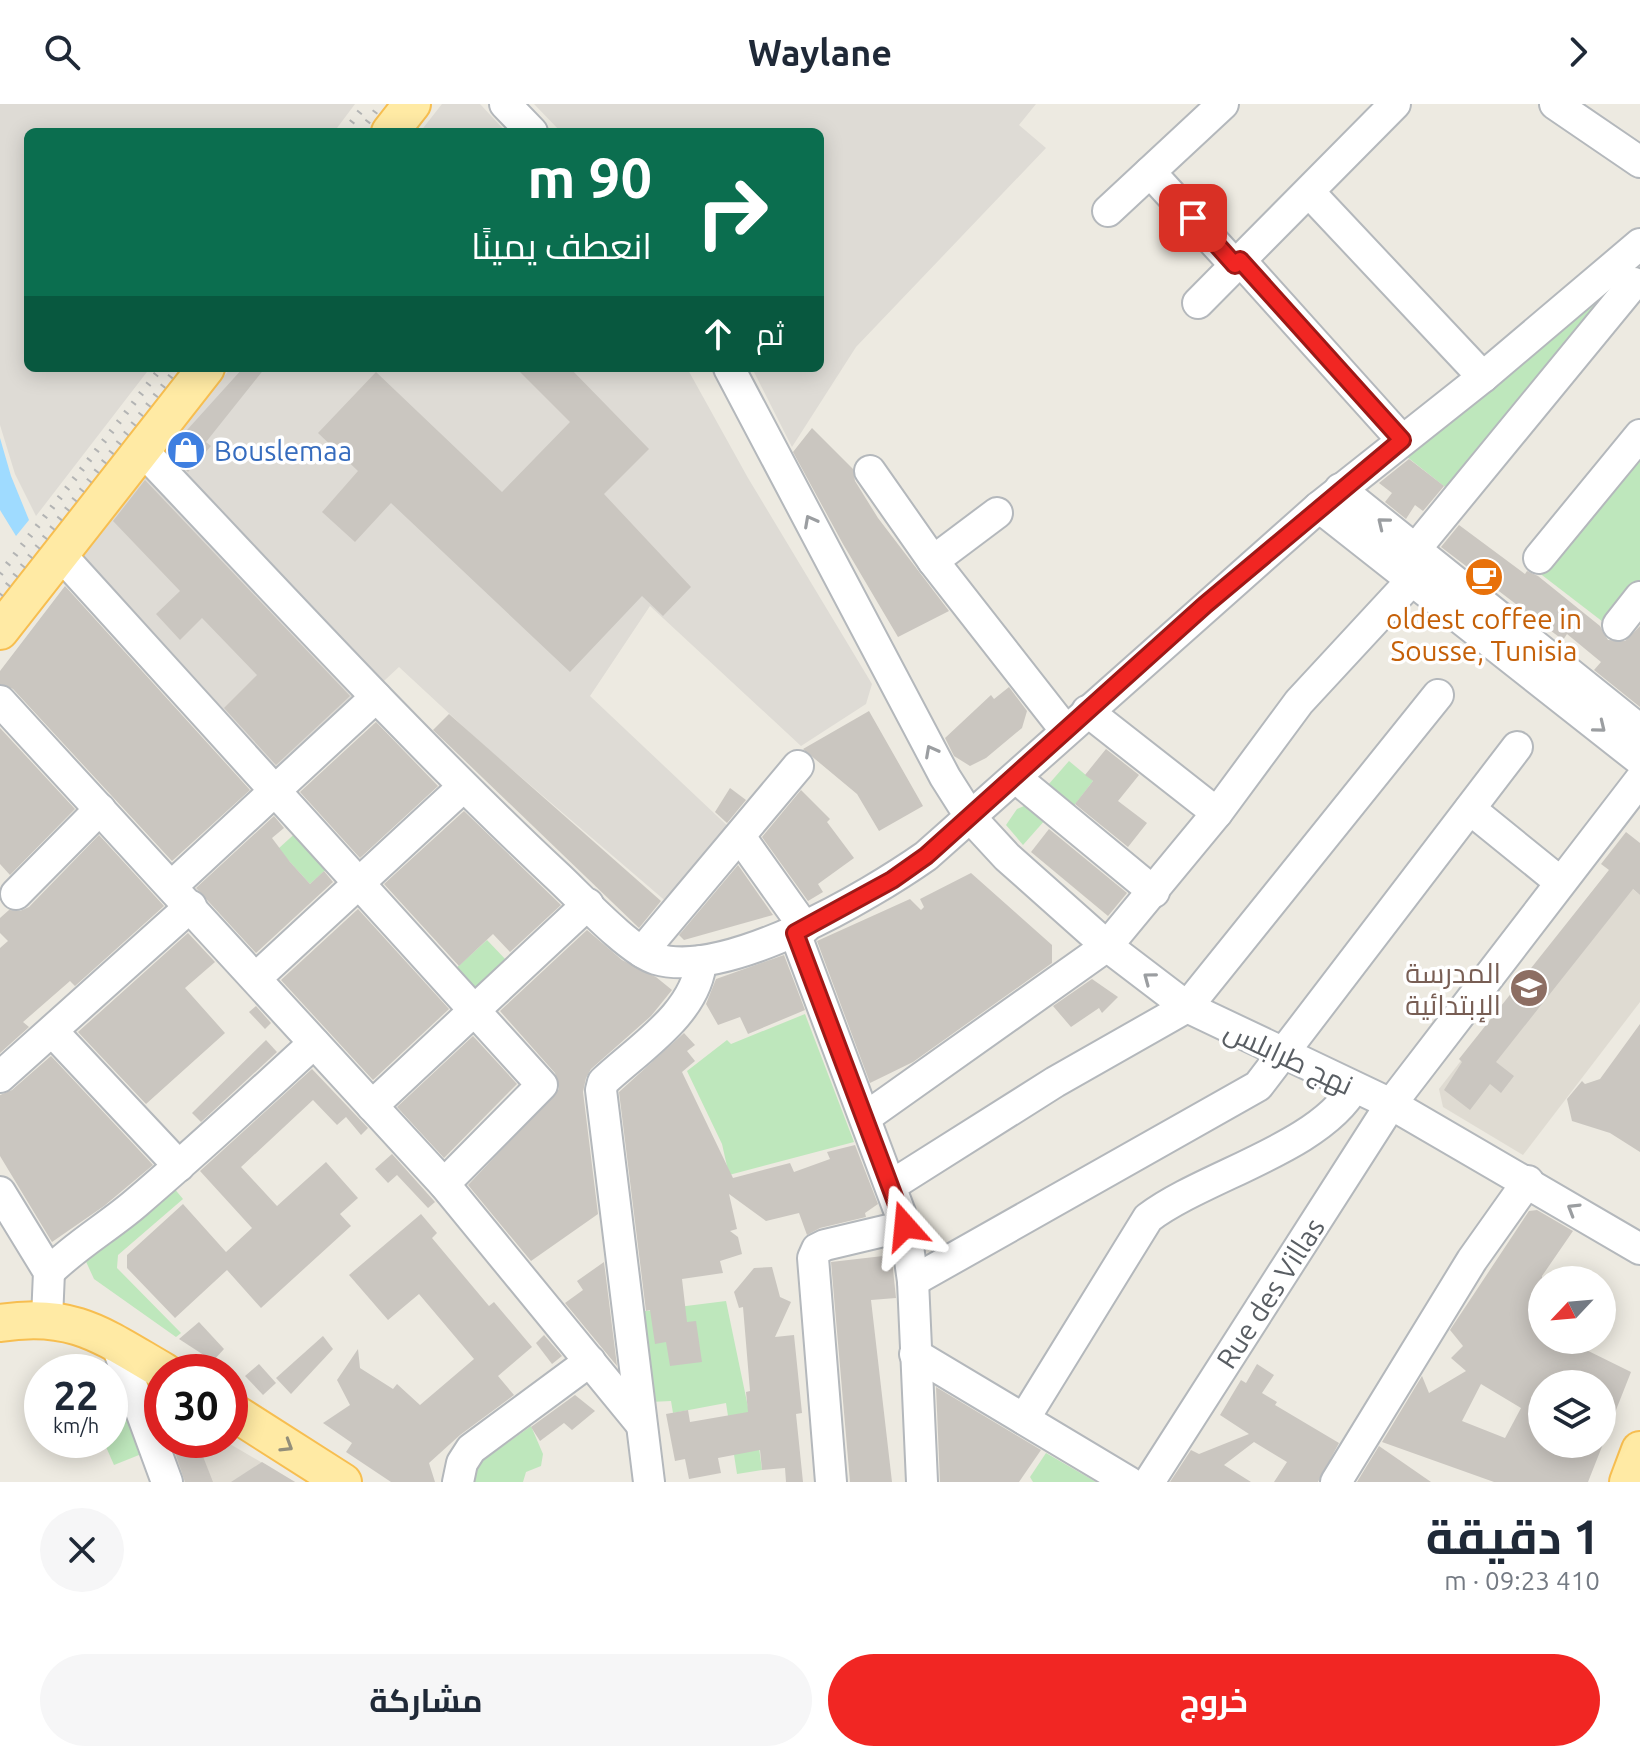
<!DOCTYPE html>
<html lang="ar">
<head>
<meta charset="utf-8">
<style>
	:root { --surface:#fff; --page:#f6f6f7; --text:#1f2937; --muted:#747a83; --accent:#f12623 }
	body { margin:0; font-family:Ubuntu,Cairo,sans-serif; background:var(--page); color:var(--text); direction:rtl; height:100vh; display:flex; flex-direction:column; font-size:30px; white-space:nowrap }
	* { box-sizing:border-box; margin:0 }
	p { font-size:26px; color:var(--muted) }
	.icon { flex:none; width:44px; height:44px; fill:none; stroke:currentColor; stroke-width:2; stroke-linecap:round; stroke-linejoin:round }
	.map { position:relative; height:1378px; overflow:hidden; direction:ltr }
	.sheet { display:flex; flex-direction:column; background:var(--surface); flex:1 }
	.sheet>* { flex:none }
	.hud { position:absolute; left:24px; top:24px; width:800px; height:244px; border-radius:12px; box-shadow:0 4px 20px #0003; direction:rtl; background:#0b6e4f; color:#fff; overflow:hidden }
	.needle { width:52px; rotate:244deg }
	.buttons { position:absolute; left:1528px; top:1162px; display:grid; gap:16px }
	.buttons a { display:grid; place-items:center; width:88px; height:88px; border-radius:50%; background:var(--surface); box-shadow:0 4px 20px #0003; font-size:40px }
	.speed { position:absolute; left:24px; top:1250px; display:flex; gap:16px; font-size:40px; font-weight:700; text-align:center }
	.speed>* { display:grid; place-content:center; width:104px; height:104px; border-radius:50%; background:var(--surface); box-shadow:0 4px 20px #0003; line-height:1 }
	.speed small { font-size:20px; font-weight:400 }
	.speed .limit { border:12px solid #d22; background:#fff; color:#111 }
	.pin { position:absolute; display:grid; place-items:center; width:68px; height:68px; color:#fff; margin:-34px; border-radius:16px; box-shadow:0 4px 12px #0006 }
	.me { position:absolute; width:88px; margin:-44px; rotate:342deg; stroke-linejoin:round; filter:drop-shadow(0 0 6px #0008) }
	.turn { display:flex; align-items:center; gap:28px; height:168px; padding:0 40px; font-size:36px }
	.turn .icon { width:104px; height:104px; stroke-width:2.5 }
	.turn b { display:block; font-size:56px; line-height:68px }
	.then { display:flex; align-items:center; height:76px; padding:0 40px; background:#0003; gap:16px; font-size:30px }
	.round { display:grid; place-items:center; flex:none; width:84px; height:84px; border-radius:42px; background:var(--page) }
	.overview { display:flex; align-items:center; justify-content:space-between; height:136px; padding:0 40px }
	h1 { font-size:48px; font-weight:700; line-height:60px }
	.cta { display:flex; gap:16px; margin-top:auto; padding:16px 40px }
	.cta a { flex:1; height:92px; border-radius:48px; background:var(--accent); color:#fff; font-size:32px; font-weight:700; line-height:92px; text-align:center }
	.cta a+a { background:var(--page); color:var(--text) }
	header { display:flex; justify-content:space-between; align-items:center; height:104px; padding:0 40px; background:var(--surface); font-size:36px; font-weight:700 }
	.map>svg:first-child { display:block }
	.industrial { fill:#dedbd5 }
	.education { fill:#dfdbd2 }
	.green { fill:#bee7bc }
	.water { fill:#9fdbff }
	.building { fill:#cac6c0; fill-rule:evenodd }
	.lines { fill:none; stroke-linecap:round; stroke-linejoin:round }
	.minor-casing { stroke:#b4b8bc; stroke-width:34 }
	.major-casing { stroke:#f7be50; stroke-width:40 }
	.minor { stroke:#fff; stroke-width:30 }
	.major { stroke:#ffeaa4; stroke-width:36 }
	.rail { stroke:#b3b4b4; stroke-width:6; stroke-dasharray:2 10; stroke-linecap:butt }
	.oneway { stroke:#9b9ea1 }
	.oneway2 { stroke:#938f7a }
	.route-casing { stroke:#9d1917; stroke-width:20 }
	.route { stroke:#f12623; stroke-width:14 }
	.labels { text-anchor:middle; dominant-baseline:central; stroke-width:7; stroke-linejoin:round; paint-order:stroke }
	.shop-label { font-size:28px; fill:#366cbe; stroke:#fff; text-anchor:start }
	.food-label { font-size:28px; fill:#c56008; stroke:#fff }
	.education-label { font-size:28px; fill:#785e54; stroke:#fff; text-anchor:end }
	.street-label { font-size:28px; fill:#595e63; stroke:#fff }
</style>
</head>
<body>
<header><svg class="icon" aria-label="forward" viewBox="0 0 24 24"><path d="M9 5l7 7-7 7"/></svg>Waylane<svg class="icon" aria-label="search" viewBox="0 0 24 24"><circle cx="10" cy="10" r="6"/><path d="M15 15l6 6"/></svg></header>
<div class="map">
<svg width="1640" height="1378" viewBox="0 0 1640 1378">
	<rect width="100%" height="100%" fill="#edeae1"/>
	<g class="industrial">
		<polygon points="0,0 355,0 334,28 28,28 28,264 150,264 36,412 15,370 0,321"/>
		<polygon points="442,0 480,0 506,28 420,28"/>
		<polygon points="534,0 1036,0 1019,21 1046,44 856,243 792,343 752,264 820,264 820,28 561,28"/>
		<polygon points="231,264 687,264 748,374 872,580 866,600 801,642 650,502 590,592 734,728 669,800 481,639 399,563 275,678 73,452"/>
	</g>
	<g class="education">
		<polygon points="1609,766 1640,791 1640,898 1523,1051 1443,1003 1439,985"/>
		<polygon points="165,1336 223,1336 295,1378 180,1378"/>
	</g>
	<g class="green">
		<polygon points="1601,189 1610,198 1454,390 1402,349"/>
		<polygon points="1640,345 1640,478 1607,521 1538,468"/>
		<polygon points="1069,657 1093,677 1073,703 1048,681"/>
		<polygon points="1024,702 1033,703 1046,715 1023,741 1006,721 1017,705"/>
		<polygon points="300,725 332,760 310,780 278,745"/>
		<polygon points="487,836 507,857 476,888 454,866"/>
		<polygon points="805,910 854,1038 729,1071 722,1040 687,967 727,936 731,940"/>
		<polygon points="173,1083 183,1095 118,1151 117,1164 181,1229 176,1233 94,1175 83,1151"/>
		<polygon points="726,1197 748,1303 755,1314 762,1366 737,1370 726,1299 673,1309 671,1297 650,1298 638,1208"/>
		<polygon points="112,1268 144,1349 114,1361 103,1336 110,1336"/>
		<polygon points="531,1322 543,1350 541,1362 526,1368 523,1378 469,1378 475,1362"/>
		<polygon points="1046,1349 1096,1378 1033,1378 1030,1373"/>
	</g>
	<polygon class="water" points="0,334 11,372 29,416 16,432 0,406"/>
	<g class="building">
		<polygon points="243,264 265,264 206,338 211,342 188,368 168,347"/>
		<polygon points="516,264 570,264 649,345 604,390 691,483 663,512 642,492 570,568 391,399 355,438 322,408 358,367 318,329 376,268 502,388 570,318"/>
		<polygon points="812,324 853,365 855,377 878,414 949,507 898,533 843,440 793,348"/>
		<polygon points="1409,355 1444,382 1423,407 1415,401 1406,415 1385,398 1392,389 1379,379"/>
		<polygon points="145,376 350,592 276,661 224,604 257,571 202,514 180,536 156,510 180,487 113,417"/>
		<polygon points="1459,421 1525,470 1527,467 1538,472 1600,522 1608,536 1625,537 1640,522 1640,603 1594,566 1601,558 1567,530 1563,536 1441,443"/>
		<polygon points="65,482 250,686 172,757 13,585 0,580 0,567"/>
		<polygon points="1009,583 1027,607 1022,624 986,654 970,662 954,652 945,634 991,591 994,595"/>
		<polygon points="869,607 923,702 879,727 857,690 803,645"/>
		<polygon points="449,610 661,797 639,824 433,626"/>
		<polygon points="376,618 438,682 360,754 300,688"/>
		<polygon points="0,624 75,705 10,771 0,760"/>
		<polygon points="1106,645 1139,671 1118,697 1147,719 1128,743 1075,700 1093,677 1085,671"/>
		<polygon points="730,684 746,696 727,719 715,708"/>
		<polygon points="801,686 830,715 827,718 854,754 818,780 823,788 808,797 762,733"/>
		<polygon points="464,707 561,801 510,848 493,830 459,862 384,780"/>
		<polygon points="274,712 284,724 272,734 290,758 310,780 324,767 333,778 256,849 196,784"/>
		<polygon points="1049,725 1127,789 1108,812 1031,748"/>
		<polygon points="1626,728 1640,739 1640,791 1633,785 1496,958 1514,972 1501,989 1490,980 1470,1006 1444,986 1462,958 1459,955 1609,766 1601,760"/>
		<polygon points="99,731 164,802 75,882 70,877 23,918 29,923 0,949 0,844 8,837 0,829 0,814 9,806 20,807 29,803"/>
		<polygon points="738,761 773,811 684,836 679,831"/>
		<polygon points="971,769 1052,841 1052,859 913,958 870,979 817,837 910,795 921,806 924,803 920,795"/>
		<polygon points="358,805 449,905 373,976 281,876"/>
		<polygon points="587,826 622,856 656,873 672,886 651,912 591,965 586,974 583,988 598,1110 531,1157 468,1081 559,985 555,969 500,907"/>
		<polygon points="188,829 215,858 185,884 225,929 146,1000 78,928"/>
		<polygon points="784,851 805,906 748,930 740,913 718,921 706,900 716,875"/>
		<polygon points="1092,875 1118,893 1102,909 1099,904 1071,923 1053,902"/>
		<polygon points="256,902 271,919 265,925 249,908"/>
		<polygon points="1640,920 1640,1048 1610,1029 1572,1017 1567,995 1582,977 1585,980 1600,975"/>
		<polygon points="684,929 695,941 687,947 695,957 682,968 733,1074 790,1059 794,1068 830,1055 827,1048 855,1041 878,1100 865,1109 866,1113 820,1124 807,1131 799,1109 766,1117 729,1090 737,1125 730,1127 738,1133 742,1150 720,1157 723,1169 682,1175 687,1218 696,1217 702,1258 670,1262 666,1238 655,1240 650,1206 646,1207 619,988"/>
		<polygon points="473,932 517,980 444,1054 397,1003"/>
		<polygon points="266,936 277,948 201,1018 192,1009"/>
		<polygon points="51,952 153,1061 104,1102 52,1138 0,1052 0,991 12,986"/>
		<polygon points="312,965 368,1024 361,1031 346,1013 337,1021 313,996 241,1063 277,1102 326,1058 358,1094 340,1110 351,1122 261,1204 227,1166 175,1214 127,1164 127,1151 183,1100 226,1148 252,1124 200,1067"/>
		<polygon points="392,1050 435,1098 428,1104 397,1071 388,1079 375,1065"/>
		<path d="M 1537,1106 L 1573,1127 L 1542,1172 L 1542,1236 L 1566,1236 L 1631,1268 L 1603,1339 L 1602,1280 L 1542,1280 L 1542,1340 L 1603,1340 L 1588,1378 L 1494,1378 L 1382,1338 L 1422,1272 L 1429,1289 L 1466,1267 L 1451,1254 L 1463,1242 L 1450,1226 L 1529,1107 ZM 1481,1280 L 1521,1304 L 1505,1334 L 1462,1317 Z"/>
		<polygon points="421,1110 437,1129 432,1134 489,1202 494,1198 532,1243 498,1272 514,1291 460,1331 429,1359 435,1378 391,1378 346,1348 352,1339 323,1319 350,1301 337,1276 358,1245 360,1264 393,1285 397,1280 420,1301 474,1255 419,1190 388,1216 349,1171"/>
		<polygon points="883,1152 883,1157 892,1156 896,1194 871,1196 892,1378 850,1378 831,1158"/>
		<polygon points="604,1158 617,1262 565,1199 583,1186 577,1177"/>
		<polygon points="772,1163 780,1193 791,1198 775,1233 794,1231 802,1309 796,1310 803,1378 786,1378 785,1364 762,1366 760,1346 718,1354 721,1369 689,1375 685,1355 675,1357 666,1310 688,1306 690,1318 748,1308 746,1288 750,1287 743,1203 739,1204 734,1188 754,1164"/>
		<polygon points="199,1218 224,1245 213,1257 179,1235"/>
		<polygon points="544,1231 562,1252 552,1260 536,1239"/>
		<polygon points="323,1232 333,1245 291,1290 276,1274"/>
		<polygon points="259,1260 276,1279 263,1291 245,1272"/>
		<polygon points="1257,1260 1274,1271 1262,1289 1277,1298 1275,1301 1339,1339 1318,1378 1274,1378 1287,1358 1254,1338 1224,1361 1251,1378 1170,1378 1191,1346 1199,1350 1249,1330 1220,1311 1241,1276 1246,1279"/>
		<polygon points="936,1283 1041,1346 1019,1378 940,1378"/>
		<polygon points="575,1291 595,1307 572,1326 564,1319 540,1337 531,1323"/>
		<polygon points="171,1336 234,1336 202,1350 213,1378 185,1378"/>
		<polygon points="1379,1342 1431,1378 1357,1378"/>
		<polygon points="262,1358 295,1378 231,1378"/>
	</g>
	<g class="lines">
		<g class="minor-casing">
			<g id="minor">
				<polyline points="505,0 532,28"/>
				<polyline points="1555,0 1640,58"/>
				<polyline points="1150,68 1235,161"/>
				<polyline points="1309,88 1483,273"/>
				<polyline points="1108,107 1223,0"/>
				<polyline points="1240,156 1402,336"/>
				<polyline points="1198,199 1395,0"/>
				<polyline points="729,264 945,673 971,714 1007,753 1107,842 1187,903 1391,1000 1640,1145"/>
				<path d="M 142,346 C 278,489 411,635 555,770 C 578,791 629,847 656,855 C 727,876 869,792 926,752 L 1319,403 L 1483,273 L 1640,140"/>
				<polyline points="870,367 933,457 1066,627"/>
				<polyline points="1340,385 1640,626"/>
				<polyline points="1319,403 1640,656"/>
				<polyline points="60,450 542,981 444,1080"/>
				<polyline points="1539,454 1640,331"/>
				<polyline points="933,457 997,409"/>
				<polyline points="1404,459 1634,179"/>
				<polyline points="1618,521 1640,493"/>
				<polyline points="0,597 444,1080 641,1320"/>
				<polyline points="1087,607 1217,709"/>
				<polyline points="1016,674 1154,788"/>
				<polyline points="1470,705 1560,778"/>
				<polyline points="741,734 805,824"/>
				<polyline points="172,782 376,593"/>
				<polyline points="16,790 100,705"/>
				<polyline points="795,829 905,1122 913,1177 922,1378"/>
				<polyline points="642,848 798,662"/>
				<polyline points="256,874 463,683"/>
				<polyline points="53,928 179,1062"/>
				<polyline points="0,973 191,802"/>
				<polyline points="372,1002 588,800"/>
				<polyline points="866,1013 1107,842 1217,709 1299,598 1412,476"/>
				<polyline points="892,1081 1055,978 1187,903 1438,591"/>
				<polyline points="0,1088 49,1168 47,1215"/>
				<path d="M 49,1168 C 76,1141 108,1123 136,1099 C 197,1047 255,993 314,939"/>
				<polyline points="913,1177 1258,982 1517,643"/>
				<polyline points="116,1239 167,1378"/>
				<polyline points="915,1250 1129,1378"/>
				<path d="M 1024,1315 L 1148,1114 C 1203,1072 1320,1044 1354,983"/>
				<polyline points="458,1378 462,1359 471,1345 590,1257"/>
				<path d="M 649,1378 L 601,986 L 603,978 C 638,945 697,909 701,857"/>
				<polyline points="831,1378 813,1154 817,1145 825,1141 905,1122"/>
				<polyline points="1149,1378 1391,1000 1640,676"/>
				<polyline points="1336,1378 1472,1156 1528,1077"/>
			</g>
		</g>
		<g class="major-casing">
			<g id="major">
				<polyline points="390,28 412,0"/>
				<polyline points="0,527 206,264"/>
				<path d="M 0,1219 C 74,1207 104,1233 165,1268"/>
				<polyline points="230,1306 343,1378"/>
				<polyline points="1628,1378 1640,1346"/>
			</g>
		</g>
		<use href="#minor" class="minor"/>
		<use href="#major" class="major"/>
		<g class="rail">
			<polyline points="344,28 366,0"/>
			<polyline points="360,28 381,0"/>
			<polyline points="0,470 161,264"/>
			<polyline points="0,491 177,264"/>
		</g>
	</g>
	<defs><path id="oneway-chevron" d="M-2-3.5L2.5 0L-2 3.5" fill="none" stroke-width="1.6" stroke-linecap="round" stroke-linejoin="round" transform="scale(2)"/></defs>
	<g class="oneway">
		<use href="#oneway-chevron" transform="translate(810 417) rotate(-118)"/>
		<use href="#oneway-chevron" transform="translate(1383 419) rotate(-141)"/>
		<use href="#oneway-chevron" transform="translate(1600 623) rotate(39)"/>
		<use href="#oneway-chevron" transform="translate(931 647) rotate(-118)"/>
		<use href="#oneway-chevron" transform="translate(1149 874) rotate(-143)"/>
		<use href="#oneway-chevron" transform="translate(1573 1105) rotate(-149)"/>
	</g>
	<use class="oneway2" href="#oneway-chevron" transform="translate(287 1342) rotate(32)"/>
	<g class="lines">
		<g class="route-casing">
			<polyline id="route" points="905,1122 795,829 892,776 926,752 1205,501 1402,336 1240,156 1235,161 1193,114"/>
		</g>
		<use href="#route" class="route"/>
	</g>
	<defs>
		<g id="shop-disc" transform="scale(2)"><circle r="9.5" fill="#3f7fe0" stroke="#fff"/><path d="M-5-2.5h2.3a2.7 3.5 0 0 1 5.4 0H5L5.5 6h-11ZM-1.5-2.5h3a1.5 2.3 0 0 0-3 0Z" fill="#fff"/></g>
		<g id="cafe-disc" transform="scale(2)"><circle r="9.5" fill="#e8710a" stroke="#fff"/><path d="M-5.5-4.5H6V0H3Q3 3.5 0 3.5H-2.5Q-5.5 3.5-5.5 0ZM3-3.2v2h1.7v-2ZM-6 4.5H4V6H-6Z" fill="#fff"/></g>
		<g id="school-disc" transform="scale(2)"><circle r="9.5" fill="#8d6e63" stroke="#fff"/><path d="M0-5L7-2L0 1L-7-2ZM-4 1L0 2.5L4 1V4Q0 6-4 4Z" fill="#fff"/></g>
	</defs>
	<g fill-rule="evenodd">
		<use href="#shop-disc" x="186" y="346"/>
		<use href="#cafe-disc" x="1484" y="473"/>
		<use href="#school-disc" x="1529" y="884"/>
	</g>
	<g class="labels">
		<g class="shop-label">
			<text x="214" y="346">Bouslemaa</text>
		</g>
		<g class="food-label">
			<text x="1484" y="514">oldest coffee in<tspan x="1484" dy="32">Sousse, Tunisia</tspan></text>
		</g>
		<g class="education-label">
			<text x="1501" y="868">المدرسة<tspan x="1501" dy="32">الإبتدائية</tspan></text>
		</g>
		<g class="street-label">
			<text transform="translate(1289 953) rotate(25)">نهج طرابلس</text>
			<text transform="translate(1270 1189) rotate(-57)">Rue des Villas</text>
		</g>
	</g>
</svg>
<div class="buttons">
<a><svg class="needle" viewBox="-14 -14 28 28"><path d="M0-13l5 13h-10z" fill="#e53935"/><path d="M0 13l5-13h-10z" fill="#747a83"/></svg></a>
<a><svg class="icon" aria-label="layers" viewBox="0 0 24 24"><path d="M12 4l9 5-9 5-9-5zM3 14l9 5 9-5"/></svg></a>
</div>
<div class="speed"><div>22<small>km/h</small></div><div class="limit">30</div></div>
<div class="pin" style="left:1193px;top:114px;background:#d93025"><svg class="icon" aria-label="arrive" viewBox="0 0 24 24"><path d="M6 21V4h12l-3 4 3 4H6"/></svg></div>
<svg class="me" style="left:905px;top:1122px" viewBox="-20 -20 40 40"><path d="M0-17L14 15 0 8-14 15z" fill="#f12623" stroke="#fff" stroke-width="4"/></svg>
<div class="hud">
<div class="turn"><svg class="icon" aria-label="right" viewBox="0 0 24 24"><path d="M7 20v-9h11M14 6l5 5-5 5"/></svg><div><b>90 m</b>انعطف يمينًا</div></div>
<div class="then">ثم<svg class="icon" aria-label="ahead" viewBox="0 0 24 24"><path d="M12 20V5M6 11l6-6 6 6"/></svg></div>
</div>
</div>
<section class="sheet">
<div class="overview"><div><h1>1 دقيقة</h1><p>410 m · 09:23</p></div><a class="round"><svg class="icon" aria-label="close" viewBox="0 0 24 24"><path d="M6 6l12 12M18 6L6 18"/></svg></a></div>
<div class="cta"><a>خروج</a><a>مشاركة</a></div>
</section>
</body>
</html>
